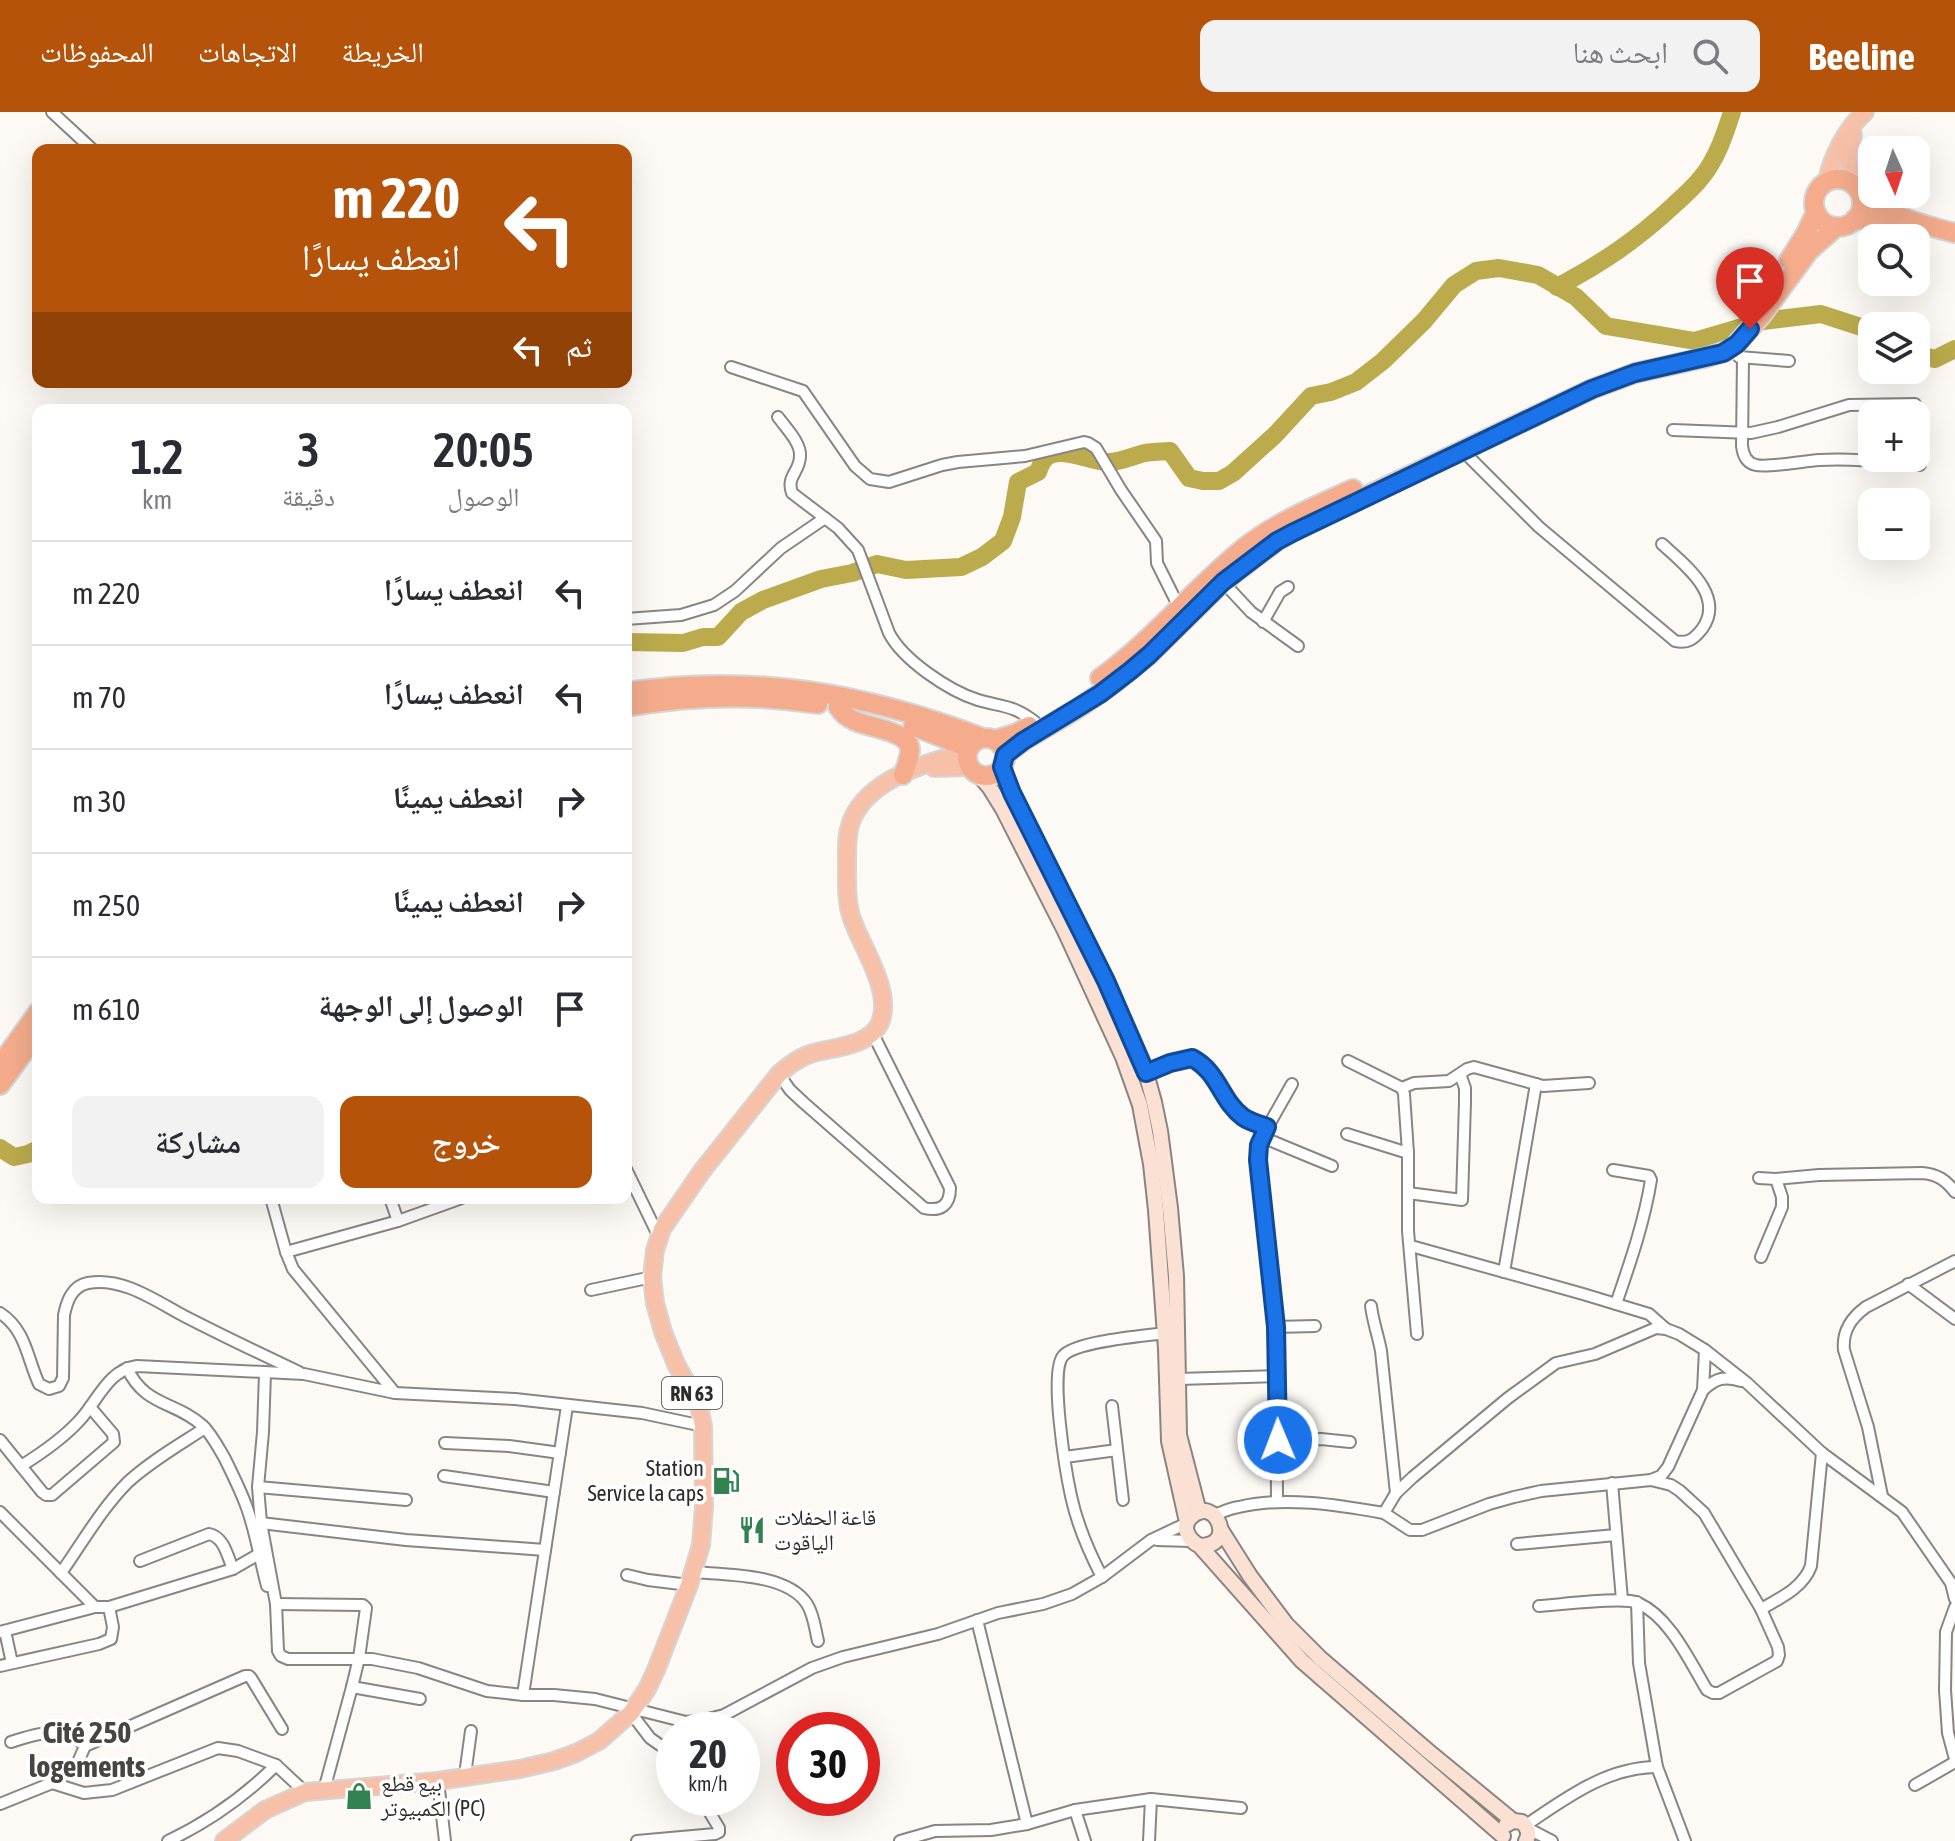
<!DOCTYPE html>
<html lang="ar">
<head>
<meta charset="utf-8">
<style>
	:root { --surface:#fff; --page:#f2f2f3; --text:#2b2b33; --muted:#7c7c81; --line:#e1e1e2; --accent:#b45309 }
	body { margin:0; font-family:"Asap Condensed","Noto Naskh Arabic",sans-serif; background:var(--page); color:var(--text); direction:rtl; height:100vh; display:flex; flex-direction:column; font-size:30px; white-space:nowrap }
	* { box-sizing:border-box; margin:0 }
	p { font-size:26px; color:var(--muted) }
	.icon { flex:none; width:44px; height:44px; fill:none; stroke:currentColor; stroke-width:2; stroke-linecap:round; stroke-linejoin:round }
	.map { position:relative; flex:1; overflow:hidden; direction:ltr }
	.drawer { position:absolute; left:32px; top:292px; width:600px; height:800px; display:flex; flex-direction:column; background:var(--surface); border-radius:16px; box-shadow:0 8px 32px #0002; direction:rtl }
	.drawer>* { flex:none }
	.guide { position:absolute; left:32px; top:32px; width:600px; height:244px; border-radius:16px; box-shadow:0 8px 32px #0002; direction:rtl; background:#b45309; color:#fff; overflow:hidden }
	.needle { width:52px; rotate:177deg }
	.buttons { position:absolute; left:1858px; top:24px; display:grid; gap:16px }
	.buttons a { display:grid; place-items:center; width:72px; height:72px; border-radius:16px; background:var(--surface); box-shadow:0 8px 32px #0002; font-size:40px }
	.speed { position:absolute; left:656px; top:1600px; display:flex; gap:16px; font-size:40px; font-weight:700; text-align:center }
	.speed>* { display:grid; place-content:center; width:104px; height:104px; border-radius:50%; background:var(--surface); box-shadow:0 8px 32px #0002; line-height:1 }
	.speed small { font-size:20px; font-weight:400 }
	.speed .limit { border:12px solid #d22; background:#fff; color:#111 }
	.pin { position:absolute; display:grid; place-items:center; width:68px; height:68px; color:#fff; margin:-82px -34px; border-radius:50% 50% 50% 0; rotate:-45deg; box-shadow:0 0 8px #0007 }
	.pin .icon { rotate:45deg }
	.me { position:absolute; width:88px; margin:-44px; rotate:359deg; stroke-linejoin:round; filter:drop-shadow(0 0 6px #0008) }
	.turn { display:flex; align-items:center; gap:28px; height:168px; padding:0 40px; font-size:36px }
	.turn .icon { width:104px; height:104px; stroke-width:2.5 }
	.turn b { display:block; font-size:56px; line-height:68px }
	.then { display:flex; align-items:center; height:76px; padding:0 40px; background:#0003; gap:16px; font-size:30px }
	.eta { display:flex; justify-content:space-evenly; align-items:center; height:136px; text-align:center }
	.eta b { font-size:48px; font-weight:600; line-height:56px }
	.action { display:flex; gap:16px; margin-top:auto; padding:16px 40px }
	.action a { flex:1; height:92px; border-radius:16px; background:var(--accent); color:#fff; font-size:32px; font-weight:600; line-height:92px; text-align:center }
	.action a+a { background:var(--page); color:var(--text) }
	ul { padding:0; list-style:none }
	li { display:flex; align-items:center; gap:24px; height:104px; padding:0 40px; border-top:2px solid var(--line) }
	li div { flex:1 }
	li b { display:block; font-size:30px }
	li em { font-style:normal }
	header { display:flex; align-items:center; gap:48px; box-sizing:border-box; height:112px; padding:0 40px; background:var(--accent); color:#fff }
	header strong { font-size:38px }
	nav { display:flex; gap:44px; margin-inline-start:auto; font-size:28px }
	.search { width:560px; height:72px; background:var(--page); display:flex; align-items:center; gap:20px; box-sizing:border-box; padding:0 28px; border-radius:16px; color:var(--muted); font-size:30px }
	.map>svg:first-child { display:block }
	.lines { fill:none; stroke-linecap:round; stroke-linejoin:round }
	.river { stroke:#bbab4d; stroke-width:18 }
	.minor-casing { stroke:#898582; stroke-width:14 }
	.secondary-casing { stroke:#898582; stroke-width:18 }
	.primary-casing { stroke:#d5d5d5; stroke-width:20 }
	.trunk-casing { stroke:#d5d5d5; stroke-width:22 }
	.minor { stroke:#fff; stroke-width:10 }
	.secondary { stroke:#fbe0d4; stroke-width:14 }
	.primary { stroke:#f7c1a9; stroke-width:16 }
	.trunk { stroke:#f4ac8c; stroke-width:18 }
	.route-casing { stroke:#114b97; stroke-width:20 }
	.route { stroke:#1a73e8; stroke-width:14 }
	.labels { text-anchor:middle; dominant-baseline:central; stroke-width:7; stroke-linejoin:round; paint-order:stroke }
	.shield { fill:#fff; stroke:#6d6b6b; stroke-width:2 }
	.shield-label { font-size:20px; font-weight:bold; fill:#2e2c2b }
	.poi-label { font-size:22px; fill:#2e2c2b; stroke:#fff; text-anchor:start }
	.district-label { font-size:30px; font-weight:bold; fill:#484441; stroke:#fff }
</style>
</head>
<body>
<header>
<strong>Beeline</strong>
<div class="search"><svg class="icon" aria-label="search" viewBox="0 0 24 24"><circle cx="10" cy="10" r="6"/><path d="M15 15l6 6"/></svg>ابحث هنا</div>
<nav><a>الخريطة</a><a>الاتجاهات</a><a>المحفوظات</a></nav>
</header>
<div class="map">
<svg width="1955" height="1729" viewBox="0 0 1955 1729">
	<rect width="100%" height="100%" fill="#fdf9f5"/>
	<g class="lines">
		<g class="river">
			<path d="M 1557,175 C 1604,150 1635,129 1674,93 C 1689,79 1705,65 1714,46 C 1722,32 1727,15 1732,0"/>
			<polyline points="1916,242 1935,247 1955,237"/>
			<path d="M 626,530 L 683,531 L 703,525 L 718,525 L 741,500 L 763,488 L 821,467 L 852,461 L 877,452 L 906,458 L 961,455 L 982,445 L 1003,429 L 1012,405 L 1018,370 L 1038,360 C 1041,352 1043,345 1053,342 C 1068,337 1091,350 1108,350 C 1121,350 1127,346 1138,343 C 1148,339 1160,340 1170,339 L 1189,366 L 1203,369 L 1219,369 L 1233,361 L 1275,323 L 1311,284 L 1331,280 L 1356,270 L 1383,249 L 1424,209 L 1454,173 L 1476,159 L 1499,156 L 1538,163 L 1576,185 L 1606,214 L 1695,229 L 1763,209 L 1821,202 L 1864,216 L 1872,221"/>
			<polyline points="0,1036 14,1045 28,1042 38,1037"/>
		</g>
		<g class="minor-casing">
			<g id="minor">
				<polyline points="52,0 93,38"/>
				<polyline points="1739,245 1789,249"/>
				<path d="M 1743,246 L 1742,334 C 1743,343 1746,351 1756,353 C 1768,356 1804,349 1819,348 C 1853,346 1886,350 1920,353"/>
				<polyline points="731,255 803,279 855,354 870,367 889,370 942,353 958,350 1025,344 1084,330 1088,331 1096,336 1121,378 1156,429 1157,451 1179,495"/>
				<path d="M 778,305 C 786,316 801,331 800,344 C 800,360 786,364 792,381 L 838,416 L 858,438 L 889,521 C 903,548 949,579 978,588 C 1002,595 1014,593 1035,610"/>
				<polyline points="1673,318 1751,321 1778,315 1849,293 1915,292"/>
				<path d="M 1463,339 L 1539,415 L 1675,529 C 1688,532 1694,527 1702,517 C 1726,484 1685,453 1662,432"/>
				<polyline points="1223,470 1251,500 1298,534"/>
				<polyline points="626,507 681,503 714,493 735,479 781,436 825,406"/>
				<polyline points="1263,510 1280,480 1288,475"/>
				<polyline points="1348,949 1402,976 1404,982 1408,1041"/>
				<path d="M 1146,961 L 1170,951 L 1192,946 C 1219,960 1221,989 1243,1005 C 1250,1010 1259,1012 1267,1015"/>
				<path d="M 779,962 L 790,978 L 804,991 L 924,1096 C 941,1100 950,1093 950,1076 L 872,920"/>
				<polyline points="1402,976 1414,971 1449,969 1467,957 1474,955 1543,974 1589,971"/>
				<polyline points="1347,1022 1408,1041 1408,1119 1417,1222"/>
				<polyline points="1262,1025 1332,1054"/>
				<polyline points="626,1057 659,1125"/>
				<path d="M 1613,1058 L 1649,1064 L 1651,1068 C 1644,1111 1630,1151 1616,1192"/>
				<path d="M 1759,1066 L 1776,1067 L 1819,1063 L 1922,1061 C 1937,1062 1946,1068 1955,1080"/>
				<polyline points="1408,1081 1462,1088 1465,990 1465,976 1460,962"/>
				<polyline points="271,1086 286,1140 293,1157 395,1281"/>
				<polyline points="390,1086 398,1109"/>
				<polyline points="1411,1134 1583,1182 1649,1202 1666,1217 1679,1222 1705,1238 1747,1271 1822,1341 1902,1400 1951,1471 1955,1487"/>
				<polyline points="286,1140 398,1109 462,1086"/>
				<polyline points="1761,1145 1782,1095 1782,1085 1776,1067"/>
				<polyline points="1504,1160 1536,972"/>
				<polyline points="1908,1172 1955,1207"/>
				<polyline points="591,1178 652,1165"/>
				<path d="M 1371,1194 C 1373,1210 1378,1223 1381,1239 L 1396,1381"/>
				<path d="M 0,1201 C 26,1218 27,1246 39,1272 L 49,1277 L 59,1274 L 63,1266 L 64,1203 C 67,1189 72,1174 88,1171 C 125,1164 161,1193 192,1208 C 227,1226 263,1243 299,1260"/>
				<polyline points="1276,1215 1315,1214"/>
				<path d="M 1705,1238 L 1703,1278 C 1716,1266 1724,1264 1741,1269"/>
				<path d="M 127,1256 C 145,1295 176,1289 203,1314 C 212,1323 218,1335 224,1345 C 232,1361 241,1379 247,1396 C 256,1421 260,1448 267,1474"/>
				<polyline points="265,1261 263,1320 258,1375 406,1388"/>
				<polyline points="1178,1267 1277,1264"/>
				<polyline points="1112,1294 1123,1388"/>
				<polyline points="0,1328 42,1380 46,1383 52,1383 114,1330 113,1322 90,1295"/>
				<polyline points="1278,1328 1321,1327 1350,1330"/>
				<polyline points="445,1331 509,1334 560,1341"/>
				<polyline points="1065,1345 1117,1338"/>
				<path d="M 21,1354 C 42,1341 61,1328 78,1310 C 97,1291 107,1258 137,1254 L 304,1262 L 395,1281 L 515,1287 L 642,1301 L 703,1314"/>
				<polyline points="444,1364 554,1380"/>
				<polyline points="1612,1371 1622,1488"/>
				<polyline points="258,1375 261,1411 276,1492 278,1539 281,1544 288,1547 372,1547 418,1556 487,1579 523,1583 554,1583 595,1587 686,1610 704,1608 724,1603 812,1556 843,1545 938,1522 998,1501 1043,1492 1072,1482 1102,1465 1151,1428 1187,1411"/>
				<path d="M 1882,1384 L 1868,1315 L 1844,1238 C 1842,1219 1851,1206 1866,1195 L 1955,1149"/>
				<polyline points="1277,1389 1276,1215 1258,1048 1262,1025 1292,972"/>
				<polyline points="0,1400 95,1495"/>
				<polyline points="1384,1401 1410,1418 1422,1418 1489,1392 1514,1385 1541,1379 1651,1368 1661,1364 1668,1355 1703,1278"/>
				<path d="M 1215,1403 C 1222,1400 1230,1396 1239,1395 C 1284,1384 1338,1393 1384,1401 L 1396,1381 L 1413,1365 L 1508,1286 L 1556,1251 L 1595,1242 L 1656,1216 L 1666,1217"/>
				<polyline points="261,1411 406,1428 545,1438"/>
				<polyline points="1157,1428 1191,1429"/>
				<polyline points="1517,1432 1616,1423"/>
				<path d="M 140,1449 L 209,1422 C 224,1425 227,1443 233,1457"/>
				<path d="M 693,1460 C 726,1463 787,1461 807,1492 C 814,1503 815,1517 818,1529"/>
				<path d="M 61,1461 C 82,1431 102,1396 128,1370 C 151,1349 179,1333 205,1316"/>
				<polyline points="627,1463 648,1468 689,1473"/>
				<path d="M 1102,1465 C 1089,1440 1077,1412 1071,1384 C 1066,1361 1049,1260 1063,1244 C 1076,1229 1144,1224 1165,1221"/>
				<polyline points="1637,1490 1639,1551 1657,1655 1685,1729"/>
				<polyline points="276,1492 363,1493 366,1496 359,1546 352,1575 324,1678"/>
				<path d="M 1539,1494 C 1559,1493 1623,1484 1638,1491 C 1670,1505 1690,1550 1707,1578 L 1713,1581 L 1719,1581 L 1777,1549 L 1779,1543 L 1778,1535 L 1761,1497 L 1704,1401 L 1680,1379 L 1671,1373 L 1651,1368"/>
				<polyline points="1955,1495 1946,1520 1945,1578 1948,1621 1955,1647"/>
				<path d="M 1761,1497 C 1780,1486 1803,1476 1811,1454 L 1822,1341"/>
				<polyline points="977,1508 1027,1712"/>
				<polyline points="5,1519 12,1551"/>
				<polyline points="0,1520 95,1495 109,1495 233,1457 259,1442"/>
				<polyline points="0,1554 99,1532 111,1527 113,1515 109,1495"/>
				<polyline points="352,1575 420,1587"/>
				<polyline points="523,1583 567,1294"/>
				<polyline points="631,1601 650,1626 674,1643"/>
				<path d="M 11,1630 C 35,1622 66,1612 85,1634"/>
				<polyline points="465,1663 471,1619"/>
				<polyline points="438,1669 445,1729"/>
				<polyline points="52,1671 84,1681 112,1678 218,1636 238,1639 276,1653 305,1680"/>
				<polyline points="1915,1673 1955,1650"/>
				<polyline points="0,1692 52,1671 75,1657 85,1634 245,1564 249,1564 251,1566 282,1617"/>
				<polyline points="1075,1698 1085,1729"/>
				<path d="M 1526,1713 C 1566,1686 1607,1655 1657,1655"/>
				<polyline points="1527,1716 1552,1729"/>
				<path d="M 168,1729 C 208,1710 244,1685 276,1653"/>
				<polyline points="637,1729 715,1722 719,1720 719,1716 701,1686"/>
				<polyline points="900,1729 935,1719 991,1718 1027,1712 1075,1698 1151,1687 1241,1696"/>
				<polyline points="1149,1729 1151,1687"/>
			</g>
		</g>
		<g class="secondary-casing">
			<g id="secondary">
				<polyline points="1002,655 1016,690 1106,869 1146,961 1154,990 1160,1019 1170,1096 1176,1164 1179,1323 1199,1400"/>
				<polyline points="978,662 990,676 1003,697 1065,819 1123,945 1140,993 1151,1052 1156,1098 1166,1237 1169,1329 1187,1410"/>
				<polyline points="1221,1418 1250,1464 1286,1512 1320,1546 1428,1639 1513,1709"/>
				<path d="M 1200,1434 C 1238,1434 1215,1383 1192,1404 C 1180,1414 1188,1428 1200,1434 L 1302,1549 L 1503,1724"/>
				<path d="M 1506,1713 L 1513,1709 L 1522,1710 C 1528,1716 1530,1722 1526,1729"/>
			</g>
		</g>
		<g class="primary-casing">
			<g id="primary">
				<path d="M 1827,69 C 1832,44 1846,17 1865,0"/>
				<polyline points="1851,70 1848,44 1853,23"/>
				<polyline points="934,656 970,655"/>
				<path d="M 224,1729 L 265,1698 L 305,1680 L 438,1669 L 520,1657 L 554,1649 L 576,1641 L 599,1629 L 631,1601 L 647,1577 L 656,1558 L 689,1473 L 701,1433 L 704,1395 L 703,1314 L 699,1293 L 676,1252 L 663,1220 L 655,1191 L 652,1165 L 655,1138 L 662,1117 L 702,1059 L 779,962 C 789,953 798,946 810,942 C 832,935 869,935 880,911 C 893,879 862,836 852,807 C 846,790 847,770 847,752 C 847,738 846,724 851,710 C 867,667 928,650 967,640"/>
			</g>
		</g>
		<g class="trunk-casing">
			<g id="trunk">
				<circle cx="1838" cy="91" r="24"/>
				<path d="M 1860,80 C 1886,104 1921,112 1955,121"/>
				<polyline points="1855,107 1880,110 1903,116"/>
				<polyline points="1789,148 1806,121 1816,100"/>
				<path d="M 1100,566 C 1153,528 1194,476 1245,435 C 1277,410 1316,394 1353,377"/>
				<path d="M 626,580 C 752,561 865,581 983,626"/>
				<path d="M 626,595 C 689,584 755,582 818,592"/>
				<path d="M 838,595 C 842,601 846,605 853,608 C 868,616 908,618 910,637 C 910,646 906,655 903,663"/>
				<polyline points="913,614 969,636"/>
				<circle cx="986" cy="645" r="19"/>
				<polyline points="995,628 1017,621 1029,614"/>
				<polyline points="1005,643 1023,629 1077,597 1113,572 1149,543 1223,470 1277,429 1307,412 1592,277 1635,261 1708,245 1732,237 1762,203 1809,139 1836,115"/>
				<polyline points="0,953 38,900"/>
				<polyline points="0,973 38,921"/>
			</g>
		</g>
		<use href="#minor" class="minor"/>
		<use href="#secondary" class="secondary"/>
		<use href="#primary" class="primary"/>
		<use href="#trunk" class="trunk"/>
	</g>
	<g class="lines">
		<g class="route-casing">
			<path id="route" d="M 1278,1328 L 1276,1215 L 1258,1048 L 1259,1033 L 1267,1015 C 1259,1012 1250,1010 1243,1005 C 1221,989 1219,960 1192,946 L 1170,951 L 1146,961 L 1106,869 L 1012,681 L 1002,655 L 1005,643 L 1023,629 L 1100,582 L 1130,559 L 1149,543 L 1223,470 L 1277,429 L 1292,421 L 1592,277 L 1635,261 L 1723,241 L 1737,232 L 1750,217"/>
		</g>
		<use href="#route" class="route"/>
	</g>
	<defs>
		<g id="fuel-bare" transform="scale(2.16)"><path d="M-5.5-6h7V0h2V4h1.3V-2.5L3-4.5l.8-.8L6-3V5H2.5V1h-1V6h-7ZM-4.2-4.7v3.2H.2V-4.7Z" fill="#328151" stroke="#fff" stroke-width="2.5" paint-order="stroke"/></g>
		<g id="restaurant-bare" transform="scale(2.16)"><path d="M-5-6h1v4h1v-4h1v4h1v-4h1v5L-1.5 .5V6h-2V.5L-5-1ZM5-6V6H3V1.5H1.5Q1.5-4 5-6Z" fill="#328151" stroke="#fff" stroke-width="2.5" paint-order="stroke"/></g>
		<g id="shop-bare" transform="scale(2.16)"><path d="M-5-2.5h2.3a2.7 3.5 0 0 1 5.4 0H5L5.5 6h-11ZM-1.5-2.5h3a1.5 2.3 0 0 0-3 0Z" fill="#328151" stroke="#fff" stroke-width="2.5" paint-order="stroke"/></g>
	</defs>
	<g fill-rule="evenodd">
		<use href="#fuel-bare" x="726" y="1369"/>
		<use href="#restaurant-bare" x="752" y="1418"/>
		<use href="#shop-bare" x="359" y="1684"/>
	</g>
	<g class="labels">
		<rect class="shield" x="662" y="1265" width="60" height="32" rx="6"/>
		<g class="shield-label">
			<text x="692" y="1281">RN 63</text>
		</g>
		<g class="poi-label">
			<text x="704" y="1356" text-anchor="end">Station<tspan x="704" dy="25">Service la caps</tspan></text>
			<text x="774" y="1405">قاعة الحفلات<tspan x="774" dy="25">الياقوت</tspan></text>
			<text x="381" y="1671">بيع قطع<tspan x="381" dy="25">الكمبيوتر (PC)</tspan></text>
		</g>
		<g class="district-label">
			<text x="87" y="1620">Cité 250<tspan x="87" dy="34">logements</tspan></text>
		</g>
	</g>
</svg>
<div class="buttons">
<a><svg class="needle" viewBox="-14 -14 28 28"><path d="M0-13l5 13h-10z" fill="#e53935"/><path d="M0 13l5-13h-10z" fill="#7c7c81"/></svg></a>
<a><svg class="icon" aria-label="search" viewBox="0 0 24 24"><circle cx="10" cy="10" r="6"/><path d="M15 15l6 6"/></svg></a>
<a><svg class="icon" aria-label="layers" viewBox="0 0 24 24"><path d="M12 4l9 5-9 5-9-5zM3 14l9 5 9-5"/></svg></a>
<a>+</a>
<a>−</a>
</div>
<div class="speed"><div>20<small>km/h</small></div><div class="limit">30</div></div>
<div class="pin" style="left:1750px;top:217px;background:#d93025"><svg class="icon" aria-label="arrive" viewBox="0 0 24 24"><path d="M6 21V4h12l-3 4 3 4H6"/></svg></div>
<svg class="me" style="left:1278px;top:1328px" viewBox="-20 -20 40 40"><circle r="17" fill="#1a73e8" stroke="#fff" stroke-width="3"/><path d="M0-11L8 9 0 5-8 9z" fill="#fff"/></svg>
<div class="guide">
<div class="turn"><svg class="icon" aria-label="left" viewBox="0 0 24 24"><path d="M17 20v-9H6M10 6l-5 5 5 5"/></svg><div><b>220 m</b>انعطف يسارًا</div></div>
<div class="then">ثم<svg class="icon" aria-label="left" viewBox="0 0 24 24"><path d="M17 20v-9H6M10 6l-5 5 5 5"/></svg></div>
</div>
<section class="drawer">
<div class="eta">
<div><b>20:05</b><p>الوصول</p></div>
<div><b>3</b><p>دقيقة</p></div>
<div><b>1.2</b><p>km</p></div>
</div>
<ul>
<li><svg class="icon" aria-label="left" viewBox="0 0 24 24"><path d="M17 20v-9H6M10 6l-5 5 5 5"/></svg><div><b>انعطف يسارًا</b></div><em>220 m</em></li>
<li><svg class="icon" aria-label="left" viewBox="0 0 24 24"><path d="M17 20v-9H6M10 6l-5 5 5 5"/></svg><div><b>انعطف يسارًا</b></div><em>70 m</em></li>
<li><svg class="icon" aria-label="right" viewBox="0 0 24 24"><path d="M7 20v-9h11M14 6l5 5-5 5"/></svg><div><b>انعطف يمينًا</b></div><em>30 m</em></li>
<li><svg class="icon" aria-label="right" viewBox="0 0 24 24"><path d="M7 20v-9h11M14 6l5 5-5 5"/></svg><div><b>انعطف يمينًا</b></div><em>250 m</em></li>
<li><svg class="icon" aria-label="arrive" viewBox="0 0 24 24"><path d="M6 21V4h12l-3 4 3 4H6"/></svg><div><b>الوصول إلى الوجهة</b></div><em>610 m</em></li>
</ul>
<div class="action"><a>خروج</a><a>مشاركة</a></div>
</section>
</div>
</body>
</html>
